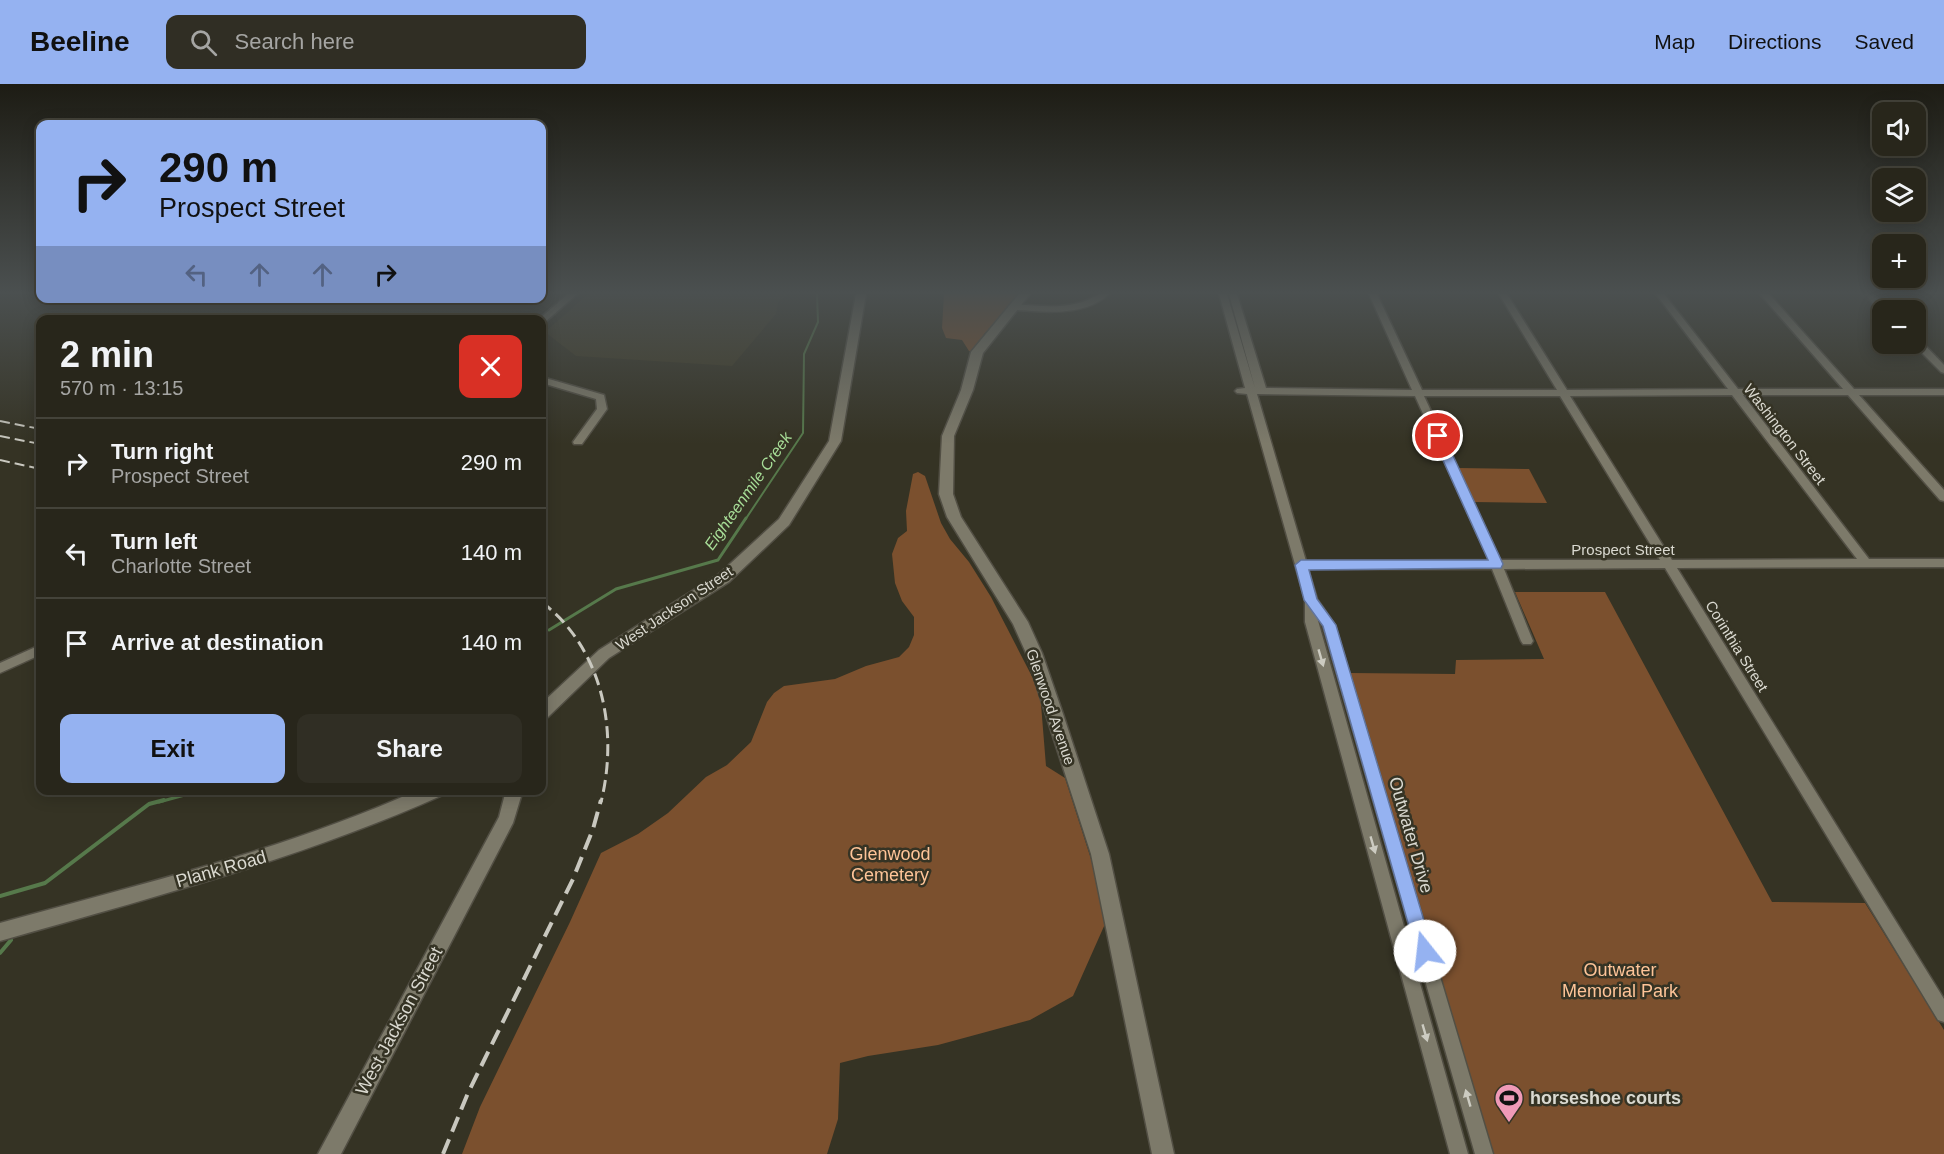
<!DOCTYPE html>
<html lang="en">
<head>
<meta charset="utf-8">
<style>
	:root { --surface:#28261b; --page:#302e24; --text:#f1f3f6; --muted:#a5a5a3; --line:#44433a; --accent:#95b2f1 }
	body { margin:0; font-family:Helvetica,sans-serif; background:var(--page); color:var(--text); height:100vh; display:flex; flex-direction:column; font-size:22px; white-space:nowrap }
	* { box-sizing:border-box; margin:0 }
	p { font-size:20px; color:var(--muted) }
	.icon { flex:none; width:33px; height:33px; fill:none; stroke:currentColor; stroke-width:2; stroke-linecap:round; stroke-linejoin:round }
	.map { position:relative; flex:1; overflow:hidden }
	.details { position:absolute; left:36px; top:231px; width:510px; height:480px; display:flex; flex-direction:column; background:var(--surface); border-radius:12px; box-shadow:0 3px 15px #0003,0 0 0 2px var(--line) }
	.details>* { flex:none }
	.top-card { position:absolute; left:36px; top:36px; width:510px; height:183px; border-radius:12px; box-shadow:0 3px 15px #0003,0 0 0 2px var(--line); background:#95b2f1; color:#111; overflow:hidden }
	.buttons { position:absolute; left:1872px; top:18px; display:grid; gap:12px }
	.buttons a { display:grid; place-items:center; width:54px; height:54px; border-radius:12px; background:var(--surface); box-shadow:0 3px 15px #0003,0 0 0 2px var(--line); font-size:30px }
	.pin { position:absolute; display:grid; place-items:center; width:51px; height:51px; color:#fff; margin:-26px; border:3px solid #fff; border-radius:50%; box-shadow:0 2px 6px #0007 }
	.me { position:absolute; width:66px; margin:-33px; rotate:344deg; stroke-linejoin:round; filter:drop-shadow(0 0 4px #0008) }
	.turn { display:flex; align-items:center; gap:21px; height:126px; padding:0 24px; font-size:27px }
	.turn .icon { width:78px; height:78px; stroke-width:2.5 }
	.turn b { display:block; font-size:42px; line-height:51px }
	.lanes { display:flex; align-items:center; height:57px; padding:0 24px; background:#0003; justify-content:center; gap:30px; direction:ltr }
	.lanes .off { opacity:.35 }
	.round { display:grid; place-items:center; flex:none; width:63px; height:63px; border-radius:12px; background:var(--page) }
	.overview { display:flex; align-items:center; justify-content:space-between; height:102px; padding:0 24px }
	h1 { font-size:36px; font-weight:700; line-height:45px }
	.cta { display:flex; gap:12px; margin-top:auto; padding:12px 24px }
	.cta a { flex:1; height:69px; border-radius:12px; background:var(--accent); color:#111; font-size:24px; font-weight:700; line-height:69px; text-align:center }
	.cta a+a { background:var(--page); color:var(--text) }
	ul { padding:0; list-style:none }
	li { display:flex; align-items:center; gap:18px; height:90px; padding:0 24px; border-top:2px solid var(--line) }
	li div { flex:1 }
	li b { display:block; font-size:22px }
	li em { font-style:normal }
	header { display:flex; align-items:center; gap:36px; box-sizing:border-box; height:84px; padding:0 30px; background:var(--accent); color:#111 }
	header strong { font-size:28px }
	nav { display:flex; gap:33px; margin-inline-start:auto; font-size:21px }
	.search { width:420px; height:54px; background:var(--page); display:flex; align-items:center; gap:15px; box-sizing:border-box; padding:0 21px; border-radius:12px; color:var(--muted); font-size:22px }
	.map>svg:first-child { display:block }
	.built { fill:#403c27 }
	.green { fill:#7b502e }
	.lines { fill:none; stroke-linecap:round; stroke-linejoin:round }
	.stream-far2 { stroke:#56794b; stroke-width:2 }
	.stream-far1 { stroke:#56794b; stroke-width:3 }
	.stream { stroke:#56794b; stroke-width:4 }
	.minor-casing { stroke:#524f44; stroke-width:3 }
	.tertiary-casing { stroke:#524f44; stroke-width:3 }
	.minor { fill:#7d7a6a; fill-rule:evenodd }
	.tertiary { fill:#7d7a6a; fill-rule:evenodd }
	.rail-far2 { stroke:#c9c8bf; stroke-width:2; stroke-dasharray:10 5; stroke-linecap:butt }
	.rail-far1 { stroke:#c9c8bf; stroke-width:3; stroke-dasharray:12 6; stroke-linecap:butt }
	.rail { stroke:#c9c8bf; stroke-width:4; stroke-dasharray:16 8; stroke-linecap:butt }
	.oneway { fill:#cccbc1 }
	.route { fill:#95b2f1; stroke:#61749d; stroke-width:1.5 }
	.labels { text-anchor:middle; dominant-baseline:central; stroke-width:5; stroke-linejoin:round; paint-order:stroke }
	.street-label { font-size:15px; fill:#dad9d0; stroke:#353324 }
	.water-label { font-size:16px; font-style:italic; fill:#a8de98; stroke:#353324 }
	.near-street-label { font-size:18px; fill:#dad9d0; stroke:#353324 }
	.near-park-label { font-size:18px; fill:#fec498; stroke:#353324 }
	.near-poi-label { font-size:18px; font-weight:bold; fill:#dad9d0; stroke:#353324; text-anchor:start }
</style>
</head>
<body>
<header>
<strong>Beeline</strong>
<div class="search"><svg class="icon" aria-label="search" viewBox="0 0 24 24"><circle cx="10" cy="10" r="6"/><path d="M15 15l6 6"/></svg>Search here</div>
<nav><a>Map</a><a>Directions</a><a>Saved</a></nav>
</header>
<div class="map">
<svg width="1944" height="1070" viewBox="0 0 1944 1070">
	<rect width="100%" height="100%" fill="#353324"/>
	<polygon class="built" points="588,210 789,210 778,218 776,230 732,282 576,272 545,248"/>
	<g class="green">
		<polygon points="944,210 1023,210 984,250 976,267 969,267 962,256 946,254 942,244"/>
		<polygon points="1458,384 1529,385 1547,419 1474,418"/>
		<polygon points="918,388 925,392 941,439 950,455 969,478 991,513 1040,608 1046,682 1065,694 1109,831 1073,912 1030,936 986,948 938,961 868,972 840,979 838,1035 827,1070 462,1070 480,1023 570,838 601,769 638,750 668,729 706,693 727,681 751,658 767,618 774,609 784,602 835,595 866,582 899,573 909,563 914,551 914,533 902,517 895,499 892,470 898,454 907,447 906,427 913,390"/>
		<polygon points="1515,508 1605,508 1772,818 1865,819 1944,946 1944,1070 1493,1070 1350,589 1455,590 1456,576 1544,575"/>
	</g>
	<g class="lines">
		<polyline class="stream-far2" points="745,436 803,349 804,270 818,238 817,210"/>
		<g class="stream-far1">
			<polyline points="549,546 616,505 718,476 746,434"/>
			<polyline points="159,718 203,706"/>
		</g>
		<g class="stream">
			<polyline points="0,812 45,799 149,720 164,716"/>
			<polyline points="0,869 11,856"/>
		</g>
		<g class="minor-casing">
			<g id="minor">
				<polygon points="568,210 577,210 545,238 542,239 542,236 538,236"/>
				<path d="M 1099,210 L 1109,210 C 1089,229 1057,229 1031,227 C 1023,226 1014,227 1008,223 L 1012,220 C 1042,222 1073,227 1099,210 Z"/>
				<path d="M 1219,210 L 1227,210 L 1255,304 L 1229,210 L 1237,210 L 1266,304 L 1412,306 L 1369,210 L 1377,210 L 1422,306 L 1557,306 L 1499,210 L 1507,210 L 1567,306 L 1728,305 L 1656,210 L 1664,210 L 1738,305 L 1843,305 L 1760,210 L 1769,210 L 1854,305 L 1944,305 L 1944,311 L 1859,311 L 1944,406 L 1944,417 L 1940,416 L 1848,311 L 1743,311 L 1869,475 L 1944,475 L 1944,483 L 1677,484 L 1944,915 L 1944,938 L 1938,936 L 1665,484 L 1504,485 L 1533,557 L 1531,560 L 1523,560 L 1521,557 L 1492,485 L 1308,485 L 1317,515 L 1335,541 L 1493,1070 L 1475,1070 L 1323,542 L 1317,533 L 1468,1070 L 1450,1070 L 1305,538 L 1305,516 L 1247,310 L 1237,309 L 1235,307 L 1237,305 L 1245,304 ZM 1257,310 L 1415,312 L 1489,476 L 1306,477 ZM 1732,311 L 1857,475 L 1672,476 L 1570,312 ZM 1424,312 L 1560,312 L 1660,476 L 1500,476 Z"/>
				<polygon points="1864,210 1873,210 1889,226 1882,228"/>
				<polygon points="1916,254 1919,255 1944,281 1944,289 1941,288 1913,260 1916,260"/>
				<polygon points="542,293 604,311 607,325 582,360 574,360 573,358 597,325 596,315 542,299"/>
				<polygon points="40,561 40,571 0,589 0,579"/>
			</g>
		</g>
		<g class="tertiary-casing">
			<g id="tertiary">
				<polygon points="856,210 866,210 841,357 789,441 729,498 609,574 548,633 542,634 542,619 599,566 719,490 779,435 829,357"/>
				<polygon points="1019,210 1030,210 983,269 973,306 954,352 953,410 961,433 1028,538 1042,569 1063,630 1109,770 1174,1070 1152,1070 1091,770 1026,569 1013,540 947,433 939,410 942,352 961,306 971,268"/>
				<path d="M 418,706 L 445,706 L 443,711 C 300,775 150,814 0,857 L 0,839 C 141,800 284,766 418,706 Z"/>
				<polygon points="506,706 523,706 513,739 341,1070 318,1070 499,733"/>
			</g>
		</g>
		<use href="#minor" class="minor"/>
		<use href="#tertiary" class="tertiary"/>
		<g class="rail-far2">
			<polyline points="0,337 40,345"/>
			<polyline points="0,352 40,360"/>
			<polyline points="0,376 40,385"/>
		</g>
		<path class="rail-far1" d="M 542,518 C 550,525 559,532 566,541 C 607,589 616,658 601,718"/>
		<polyline class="rail" points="443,1070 468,1009 573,795 593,745 601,716"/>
	</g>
	<defs><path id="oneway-solid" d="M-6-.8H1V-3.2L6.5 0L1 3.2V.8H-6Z" transform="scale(1.5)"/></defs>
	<g class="oneway">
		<use href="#oneway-solid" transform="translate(1321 574) rotate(74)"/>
		<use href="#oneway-solid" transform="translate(1373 761) rotate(74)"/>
		<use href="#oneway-solid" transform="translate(1425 949) rotate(74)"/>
		<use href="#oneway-solid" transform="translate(1468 1014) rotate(-106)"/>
	</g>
	<linearGradient id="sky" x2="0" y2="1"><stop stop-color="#1d1c14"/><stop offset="0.58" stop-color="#4b5050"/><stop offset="1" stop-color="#4b5050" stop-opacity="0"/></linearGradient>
	<rect width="1944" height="360" fill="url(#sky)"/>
	<polygon class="route" points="1438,348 1444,352 1503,480 1501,484 1309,486 1317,515 1336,541 1433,867 1431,873 1425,876 1419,873 1416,867 1323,542 1304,516 1295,481 1301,476 1488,476 1432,352"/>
	<defs>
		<g id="stadium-pin" transform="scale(1.5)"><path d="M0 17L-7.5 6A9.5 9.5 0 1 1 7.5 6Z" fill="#ef9ab7" stroke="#353324"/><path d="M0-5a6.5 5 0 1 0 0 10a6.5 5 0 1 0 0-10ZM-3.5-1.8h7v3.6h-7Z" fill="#111"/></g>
	</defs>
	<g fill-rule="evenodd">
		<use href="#stadium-pin" x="1509" y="1014"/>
	</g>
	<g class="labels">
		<g class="street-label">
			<text transform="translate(1785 350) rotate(52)">Washington Street</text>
			<text x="1623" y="465">Prospect Street</text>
			<text transform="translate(674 524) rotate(-34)">West Jackson Street</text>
			<text transform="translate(1737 562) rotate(58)">Corinthia Street</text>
			<text transform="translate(1051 623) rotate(71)">Glenwood Avenue</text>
		</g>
		<g class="water-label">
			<text transform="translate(748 407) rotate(-55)">Eighteenmile Creek</text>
		</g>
		<g class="near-street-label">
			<text transform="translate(1411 751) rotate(74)">Outwater Drive</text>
			<text transform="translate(221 785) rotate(-16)">Plank Road</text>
			<text transform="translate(399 937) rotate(-62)">West Jackson Street</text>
		</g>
		<g class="near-park-label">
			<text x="890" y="770">Glenwood<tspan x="890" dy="21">Cemetery</tspan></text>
			<text x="1620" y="886">Outwater<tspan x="1620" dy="21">Memorial Park</tspan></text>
		</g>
		<g class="near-poi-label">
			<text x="1530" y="1014">horseshoe courts</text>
		</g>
	</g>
</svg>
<div class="buttons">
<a><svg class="icon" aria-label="sound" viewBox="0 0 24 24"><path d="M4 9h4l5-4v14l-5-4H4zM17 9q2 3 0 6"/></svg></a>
<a><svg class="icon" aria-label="layers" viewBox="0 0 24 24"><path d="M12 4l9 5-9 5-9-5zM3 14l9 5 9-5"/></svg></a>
<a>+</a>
<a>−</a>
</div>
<div class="pin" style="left:1438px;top:352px;background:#d93025"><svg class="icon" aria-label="arrive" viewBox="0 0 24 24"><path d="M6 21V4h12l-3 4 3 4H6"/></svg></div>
<svg class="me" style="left:1425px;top:867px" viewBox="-20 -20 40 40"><circle r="19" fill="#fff"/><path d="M0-13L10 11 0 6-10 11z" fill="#95b2f1"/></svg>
<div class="top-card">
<div class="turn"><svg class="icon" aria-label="right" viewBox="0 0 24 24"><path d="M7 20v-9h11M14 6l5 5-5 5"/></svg><div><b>290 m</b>Prospect Street</div></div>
<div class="lanes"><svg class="icon off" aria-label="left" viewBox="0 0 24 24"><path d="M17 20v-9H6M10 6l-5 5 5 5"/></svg><svg class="icon off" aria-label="ahead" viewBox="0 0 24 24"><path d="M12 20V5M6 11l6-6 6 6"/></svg><svg class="icon off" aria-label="ahead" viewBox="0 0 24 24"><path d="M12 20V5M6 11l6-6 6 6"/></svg><svg class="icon" aria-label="right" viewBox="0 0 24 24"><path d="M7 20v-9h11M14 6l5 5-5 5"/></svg></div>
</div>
<section class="details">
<div class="overview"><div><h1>2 min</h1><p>570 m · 13:15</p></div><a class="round" style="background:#d93025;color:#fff"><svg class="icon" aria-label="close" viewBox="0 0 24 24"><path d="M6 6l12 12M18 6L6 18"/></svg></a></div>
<ul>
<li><svg class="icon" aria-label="right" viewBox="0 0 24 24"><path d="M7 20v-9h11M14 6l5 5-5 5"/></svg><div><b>Turn right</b><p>Prospect Street</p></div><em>290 m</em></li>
<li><svg class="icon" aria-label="left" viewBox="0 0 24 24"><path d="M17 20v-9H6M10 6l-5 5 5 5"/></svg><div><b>Turn left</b><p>Charlotte Street</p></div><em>140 m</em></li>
<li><svg class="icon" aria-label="arrive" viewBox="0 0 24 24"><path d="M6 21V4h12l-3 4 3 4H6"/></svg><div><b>Arrive at destination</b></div><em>140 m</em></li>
</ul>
<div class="cta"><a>Exit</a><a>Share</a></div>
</section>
</div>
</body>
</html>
